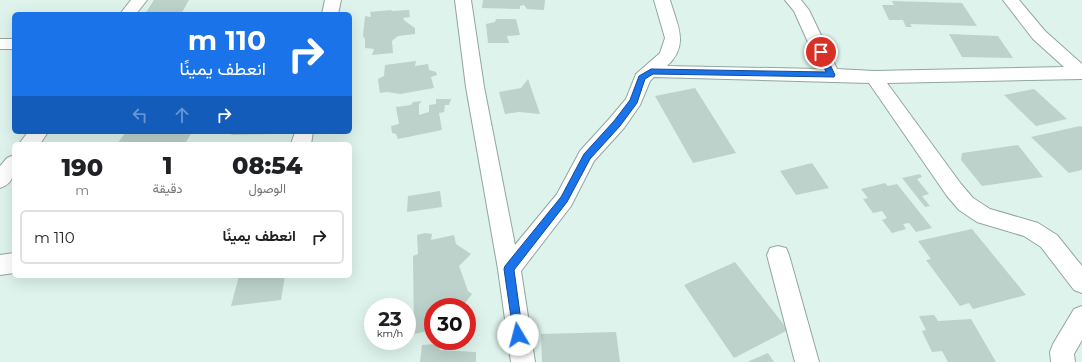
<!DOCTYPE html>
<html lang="ar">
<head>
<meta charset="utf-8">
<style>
	:root { --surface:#fff; --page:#f2f2f2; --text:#202124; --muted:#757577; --line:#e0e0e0 }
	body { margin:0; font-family:Montserrat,Vazirmatn,sans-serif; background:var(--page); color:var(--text); direction:rtl; height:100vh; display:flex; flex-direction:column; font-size:15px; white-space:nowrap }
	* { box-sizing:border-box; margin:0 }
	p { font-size:13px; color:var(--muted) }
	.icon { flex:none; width:22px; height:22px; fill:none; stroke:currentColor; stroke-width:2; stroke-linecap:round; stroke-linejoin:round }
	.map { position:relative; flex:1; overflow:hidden; direction:ltr }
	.drawer { position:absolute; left:12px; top:142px; width:340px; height:136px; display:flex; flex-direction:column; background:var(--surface); border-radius:6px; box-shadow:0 4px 16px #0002; direction:rtl }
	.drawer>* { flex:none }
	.banner { position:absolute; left:12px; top:12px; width:340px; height:122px; border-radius:6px; box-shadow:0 4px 16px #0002; direction:rtl; background:#1a73e8; color:#fff; overflow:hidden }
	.speed { position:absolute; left:364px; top:298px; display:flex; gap:8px; font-size:20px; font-weight:700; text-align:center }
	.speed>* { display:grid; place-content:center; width:52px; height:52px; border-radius:50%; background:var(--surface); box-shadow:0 4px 16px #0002; line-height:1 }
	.speed small { font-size:10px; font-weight:400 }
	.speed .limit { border:6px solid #d22; background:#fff; color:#111 }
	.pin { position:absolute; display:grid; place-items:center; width:34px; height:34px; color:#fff; margin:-17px; border:2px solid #fff; border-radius:50%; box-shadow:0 1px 4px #0007 }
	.me { position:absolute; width:44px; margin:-22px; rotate:352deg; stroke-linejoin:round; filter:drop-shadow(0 0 3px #0008) }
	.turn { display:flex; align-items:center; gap:14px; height:84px; padding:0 20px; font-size:18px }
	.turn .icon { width:52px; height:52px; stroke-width:2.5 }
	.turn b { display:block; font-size:28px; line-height:34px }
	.lanes { display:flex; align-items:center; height:38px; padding:0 20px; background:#0003; justify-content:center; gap:20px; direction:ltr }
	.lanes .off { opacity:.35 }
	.eta { display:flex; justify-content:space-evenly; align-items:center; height:68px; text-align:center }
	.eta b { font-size:24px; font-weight:800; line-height:28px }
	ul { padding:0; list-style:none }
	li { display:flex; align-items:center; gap:12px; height:54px; margin:0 8px 6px; padding:0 12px; border:2px solid var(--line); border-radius:6px }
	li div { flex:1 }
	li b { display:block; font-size:15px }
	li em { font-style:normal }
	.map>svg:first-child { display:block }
	.building { fill:#bcd2cb }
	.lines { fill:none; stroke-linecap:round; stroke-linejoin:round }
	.street-casing { stroke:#91a6a0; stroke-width:2 }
	.street { fill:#fff; fill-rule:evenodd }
	.route { fill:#1a73e8; stroke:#114b97 }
</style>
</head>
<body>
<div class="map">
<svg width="1082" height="362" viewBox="0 0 1082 362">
	<rect width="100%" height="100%" fill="#ddf3ec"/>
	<g class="building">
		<polygon points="154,0 189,0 181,14 145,14"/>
		<polygon points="483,0 545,0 544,10 527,9 524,5 520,6 520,9 482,8"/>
		<polygon points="892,1 962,3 977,26 910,24 912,27 906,27 903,20 889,20 882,5 894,5"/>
		<polygon points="391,10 392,11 409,10 410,17 403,18 405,21 415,28 415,34 398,36 392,41 393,53 372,55 374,49 365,48 365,39 363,36 365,16 371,17 370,12"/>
		<polygon points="496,19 516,19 520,35 507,36 509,43 488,43 486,24 495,22"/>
		<polygon points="949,34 998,36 1013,58 962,57"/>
		<polygon points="416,61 415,66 428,64 429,70 436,72 437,75 431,77 434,88 400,94 387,92 380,93 378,79 384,76 385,65"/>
		<polygon points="528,79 540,114 519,112 505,114 499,92 521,88"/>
		<polygon points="695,88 736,153 693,163 655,96"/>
		<polygon points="1034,89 1067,119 1036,126 1004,95"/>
		<polygon points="436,99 451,99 449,105 445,105 444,112 439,113 442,130 398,139 396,134 392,133 391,126 399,124 396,107 411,105 413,102 422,101 419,104 419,115 429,112 429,105 436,104"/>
		<polygon points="1080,126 1082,127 1082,170 1069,173 1031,137"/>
		<polygon points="126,132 192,132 185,144 117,144"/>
		<polygon points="233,132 271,132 270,134 231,135"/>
		<polygon points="1018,145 1043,177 982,186 961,160 962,153"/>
		<polygon points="812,163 829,188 796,195 780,171"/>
		<polygon points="920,174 922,177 917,179 929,194 922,196 930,206 925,207 902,178"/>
		<polygon points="885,183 888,186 897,184 932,228 916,232 909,223 903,224 906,229 892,233 882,220 887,218 882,211 873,213 863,199 868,198 861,189"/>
		<polygon points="440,191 442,207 407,212 408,196"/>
		<polygon points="972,229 1026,295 973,309 969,303 960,306 926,260 931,259 918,241"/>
		<polygon points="425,233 432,234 431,240 454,235 456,244 471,254 459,266 468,291 472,294 462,307 433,307 433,330 414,334 413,256 418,254 417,235"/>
		<polygon points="735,262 788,330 734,358 684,285"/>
		<polygon points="239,276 285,276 281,300 231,306"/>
		<polygon points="934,315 938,321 971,319 996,362 948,362 942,351 932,352 922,331 926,330 919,316"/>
		<polygon points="616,332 620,362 542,362 541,334"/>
		<polygon points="437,344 440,350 476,352 476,362 420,362 422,345"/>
		<polygon points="768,353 774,362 747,362"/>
	</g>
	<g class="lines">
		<g class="street-casing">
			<g id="street">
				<polygon points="131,0 147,0 136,14 120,14"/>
				<polygon points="325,0 341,0 338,14 322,14"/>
				<path d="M 455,0 L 471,0 L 484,87 L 515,245 L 557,194 L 580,151 L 610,118 L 626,99 L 636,74 L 660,53 L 665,38 L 654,0 L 670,0 C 677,25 690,45 667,66 L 820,69 L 794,11 L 785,0 L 801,0 L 809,10 L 837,69 L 874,71 L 1064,67 L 1033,39 L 1003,0 L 1019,0 L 1045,31 L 1082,64 L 1082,79 L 887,83 L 961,184 L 973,198 L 990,209 L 1038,223 L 1057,235 L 1082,266 L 1082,293 L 1074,290 L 1041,247 L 1024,236 L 977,222 L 959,210 L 947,196 L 869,83 L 654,77 L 650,81 L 640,105 L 624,128 L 594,161 L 571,206 L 521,271 L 535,362 L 511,362 L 498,269 L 466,87 Z"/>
				<rect x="0" y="39" width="14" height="10"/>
				<polygon points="28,132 48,132 40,144 19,144"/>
				<polygon points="295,132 313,132 311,144 291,144"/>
				<path d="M 14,155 C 14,170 16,183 0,188 L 0,166 L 7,158 Z"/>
				<polygon points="778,246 786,248 789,255 819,362 795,362 767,255 770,248"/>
				<polygon points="14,253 14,273 0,275 0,255"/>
				<polygon points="1082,306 1082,340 1074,354 1075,362 1051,362 1050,352 1053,344 1074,309"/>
			</g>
		</g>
		<use href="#street" class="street"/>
	</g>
	<polygon class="route" points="821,49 824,52 835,75 834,77 653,74 645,79 637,103 620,126 590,159 567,202 514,270 523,335 522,338 518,340 514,338 504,269 505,266 561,197 584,154 614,121 630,100 639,76 651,69 826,72 817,52"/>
</svg>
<div class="speed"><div>23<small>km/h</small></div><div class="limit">30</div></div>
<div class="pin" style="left:821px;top:52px;background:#d93025"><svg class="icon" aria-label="arrive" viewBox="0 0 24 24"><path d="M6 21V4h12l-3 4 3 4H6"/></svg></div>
<svg class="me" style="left:518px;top:335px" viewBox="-20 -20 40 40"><circle r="19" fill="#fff"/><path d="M0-13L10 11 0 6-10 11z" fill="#1a73e8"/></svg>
<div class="banner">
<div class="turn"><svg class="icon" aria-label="right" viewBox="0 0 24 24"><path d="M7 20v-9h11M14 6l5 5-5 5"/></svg><div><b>110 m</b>انعطف يمينًا</div></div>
<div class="lanes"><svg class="icon off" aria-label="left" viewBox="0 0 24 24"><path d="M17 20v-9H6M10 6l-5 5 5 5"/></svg><svg class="icon off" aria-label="ahead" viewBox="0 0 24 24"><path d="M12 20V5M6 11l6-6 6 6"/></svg><svg class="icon" aria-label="right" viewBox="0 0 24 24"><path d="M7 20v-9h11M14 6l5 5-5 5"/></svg></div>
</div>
<section class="drawer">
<div class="eta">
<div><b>08:54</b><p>الوصول</p></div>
<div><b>1</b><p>دقيقة</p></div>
<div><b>190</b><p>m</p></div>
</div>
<ul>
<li><svg class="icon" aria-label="right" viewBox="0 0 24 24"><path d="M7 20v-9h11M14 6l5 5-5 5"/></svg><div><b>انعطف يمينًا</b></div><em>110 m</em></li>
</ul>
</section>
</div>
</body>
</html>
